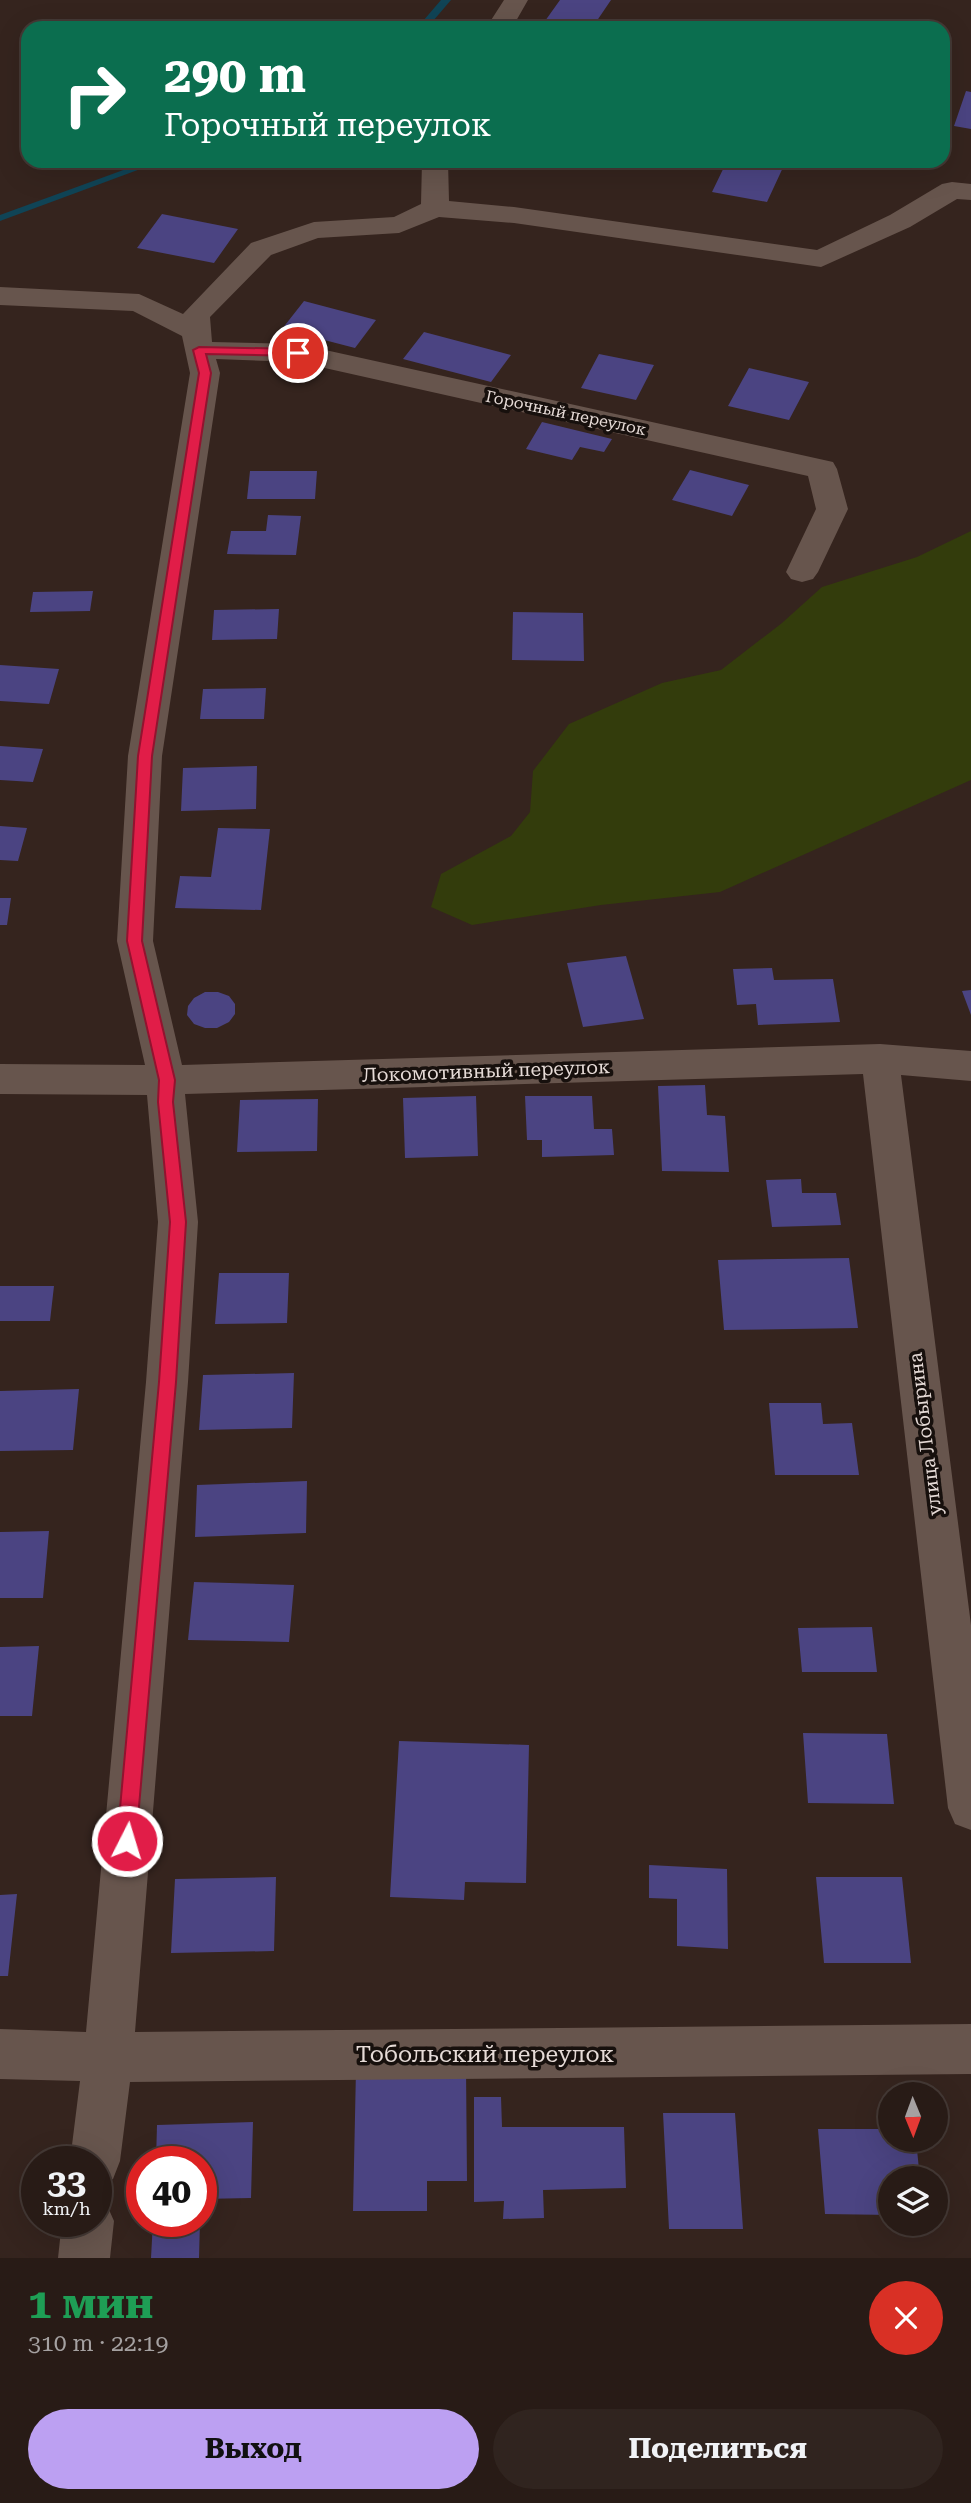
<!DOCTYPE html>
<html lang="ru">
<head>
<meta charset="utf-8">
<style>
	:root { --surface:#281b16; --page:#30241f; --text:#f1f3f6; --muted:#a5a1a1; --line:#443935; --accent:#bca0f2 }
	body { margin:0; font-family:"Roboto Serif",serif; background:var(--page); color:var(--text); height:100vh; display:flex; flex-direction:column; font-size:26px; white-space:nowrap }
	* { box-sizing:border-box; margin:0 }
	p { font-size:23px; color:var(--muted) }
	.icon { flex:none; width:38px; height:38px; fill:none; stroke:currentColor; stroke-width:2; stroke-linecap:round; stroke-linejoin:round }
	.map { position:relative; height:2258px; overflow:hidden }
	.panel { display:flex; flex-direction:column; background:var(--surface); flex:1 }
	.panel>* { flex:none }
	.hud { position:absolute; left:21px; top:21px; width:929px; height:147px; border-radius:21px; box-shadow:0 7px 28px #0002,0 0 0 2px var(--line); background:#0b6e4f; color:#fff; overflow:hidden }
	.needle { width:46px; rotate:179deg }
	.tools { position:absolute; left:878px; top:2082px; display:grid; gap:14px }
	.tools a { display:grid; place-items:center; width:70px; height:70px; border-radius:50%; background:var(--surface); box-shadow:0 7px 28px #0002,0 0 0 2px var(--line); font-size:35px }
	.speed { position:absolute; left:21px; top:2146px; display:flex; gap:14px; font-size:35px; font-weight:700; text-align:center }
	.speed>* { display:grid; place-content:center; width:91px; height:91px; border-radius:50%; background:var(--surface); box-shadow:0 7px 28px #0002,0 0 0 2px var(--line); line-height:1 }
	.speed small { font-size:18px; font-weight:400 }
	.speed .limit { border:10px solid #d22; background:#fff; color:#111 }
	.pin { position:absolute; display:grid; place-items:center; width:60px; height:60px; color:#fff; margin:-30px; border:4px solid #fff; border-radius:50%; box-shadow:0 2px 7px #0007 }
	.me { position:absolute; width:77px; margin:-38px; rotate:5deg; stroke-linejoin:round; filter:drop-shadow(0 0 5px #0008) }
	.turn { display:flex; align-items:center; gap:24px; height:147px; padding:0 28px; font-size:32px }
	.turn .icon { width:91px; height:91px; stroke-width:2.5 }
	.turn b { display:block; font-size:49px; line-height:60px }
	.round { display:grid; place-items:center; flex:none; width:74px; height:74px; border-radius:37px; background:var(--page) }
	.summary { display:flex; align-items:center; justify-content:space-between; height:119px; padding:0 28px }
	h1 { font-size:42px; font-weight:700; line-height:52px; color:#1e9e55 }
	.button { display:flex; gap:14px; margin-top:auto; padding:14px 28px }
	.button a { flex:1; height:80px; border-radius:42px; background:var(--accent); color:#111; font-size:28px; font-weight:700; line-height:80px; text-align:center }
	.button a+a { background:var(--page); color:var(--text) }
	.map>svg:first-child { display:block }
</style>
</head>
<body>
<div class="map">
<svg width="971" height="2258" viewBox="0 0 971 2258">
	<rect width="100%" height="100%" fill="#35241e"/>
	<path fill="#333c0c" d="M971,531V780L720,892L601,905L472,925L431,907L441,874L511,836L530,812L533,771L569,724L662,683L721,670L782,623L822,587L917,557Z"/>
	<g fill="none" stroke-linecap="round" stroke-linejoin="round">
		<path fill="#104456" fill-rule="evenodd" d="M441,0H451L427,28H417Z
			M148,161H162L0,221V215Z"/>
	</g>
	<path fill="#4b4482" d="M560,0H611L592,28H540Z
		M966,91L971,92V129L954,126Z
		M727,161H786L767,202L712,192Z
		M162,214L238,229L214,263L137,248Z
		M304,301L376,320L355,348L282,329Z
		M424,332L511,355L491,382L403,359Z
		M599,354L654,365L636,400L581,388Z
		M749,368L809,382L789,420L728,406Z
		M542,422L612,439L604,452L580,447L572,460L526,449Z
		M690,470L749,485L732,516L672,500Z
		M250,471H317L315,499H247Z
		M268,515L301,516L296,555L227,554L231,531H266Z
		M93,591L90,611L30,612L33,592Z
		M279,609L277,639L212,640L214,610Z
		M513,612L583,613L584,661L512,660Z
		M0,665L59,669L49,704L0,701Z
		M266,688L264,719H200L203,689Z
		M0,746L43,749L33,782L0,780Z
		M257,766L256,809L181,811L183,768Z
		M0,826L27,828L18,861L0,860Z
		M218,828L270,829L261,910L175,908L180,876L211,877Z
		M0,898H11L7,925H0Z
		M626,956L644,1019L583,1027L567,963Z
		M772,968L774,980L833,979L840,1022L758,1025L756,1004L737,1005L733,969Z
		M971,990V1015L962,991Z
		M205,992H218L229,996L235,1004V1014L229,1022L217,1028H205L194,1024L187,1015L188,1006L194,998Z
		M705,1085L707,1115L725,1116L729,1172L662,1171L658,1086Z
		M476,1096L478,1156L405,1158L403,1098Z
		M525,1096H592L594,1129H612L614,1155L542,1157V1140H527Z
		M318,1099L317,1151L237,1152L240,1100Z
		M801,1179L802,1193H836L841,1225L772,1227L766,1180Z
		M849,1258L858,1328L724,1330L718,1260Z
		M219,1273H289L287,1323L215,1324Z
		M0,1286H54L50,1321H0Z
		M294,1373L292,1428L199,1430L203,1375Z
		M79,1389L73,1450L0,1451V1391Z
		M769,1403H821L823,1424L852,1423L859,1475H775Z
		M307,1481L306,1533L195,1537L197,1485Z
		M49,1531L43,1598H0V1532Z
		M194,1582L294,1585L289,1642L188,1640Z
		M872,1627L877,1672H802L798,1628Z
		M39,1646L32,1716H0V1647Z
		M803,1733L887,1734L894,1804L808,1803Z
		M399,1741L529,1745L526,1883L465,1882L464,1900L390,1897Z
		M649,1865L727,1869L728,1949L677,1946V1899L649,1898Z
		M276,1877L274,1951L171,1953L175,1879Z
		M816,1877H902L911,1963H824Z
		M17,1894L8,1976H0V1895Z
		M466,2067L467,2181H427V2211H353L356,2069Z
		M474,2097H501L502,2127H624L626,2188L543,2190L544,2218L503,2219L504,2201L474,2202Z
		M663,2113H735L743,2229H669Z
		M253,2122L251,2198L201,2199V2161H156L157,2125Z
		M818,2129H891V2140H916L920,2179H891V2215L825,2214Z
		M153,2221H200L199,2258H151Z"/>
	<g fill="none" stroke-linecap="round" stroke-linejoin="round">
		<path fill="#67554d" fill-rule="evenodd" d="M504,0H528L512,28H486Z
			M422,161H448L449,201L514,207L817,250L890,215L942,184L952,182L971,184V200L957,199L910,227L821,267L514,223L439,217L399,233L318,238L271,255L210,317L212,342L298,344L833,462L837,469L848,509L818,572L813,579L802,582L791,579L786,572L816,509L808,476L298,362L216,359L220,373L162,756L153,941L182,1065L880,1044L971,1051V1081L901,1075L971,1625V1830L955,1824L948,1808L863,1074L185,1094L198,1222L188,1382L135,2032L971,2024V2074L130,2082L120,2161L113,2179L96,2186V2161H70L80,2081L0,2079V2029L86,2032L146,1382L158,1222L147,1095L0,1094V1064L145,1065L117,941L128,756L190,373L182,336L133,311L0,305V287L139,294L183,314L251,243L314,222L394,217L421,204Z
			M96,2199L106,2203L114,2221L110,2258H58L62,2221H96Z"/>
	</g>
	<path fill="#e11d48" stroke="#92132f" stroke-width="2" d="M199,347L298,349L304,353L298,356L206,354L211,373L152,756L142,941L175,1080L173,1102L186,1222L176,1382L136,1841L134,1848L127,1850L120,1848L117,1841L159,1382L170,1222L158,1102L159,1080L127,941L138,756L199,373L193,350Z"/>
	<g text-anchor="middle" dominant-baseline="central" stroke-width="7" stroke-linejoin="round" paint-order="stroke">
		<g font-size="16" fill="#e6dbd7" stroke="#17100d">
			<text transform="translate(566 413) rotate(12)">Горочный переулок</text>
		</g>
		<g font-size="19" fill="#e6dbd7" stroke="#17100d">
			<text transform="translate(486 1071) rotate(-2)">Локомотивный переулок</text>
			<text transform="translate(925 1434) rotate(-97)">улица Лобырина</text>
		</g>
		<g font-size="23" fill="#e6dbd7" stroke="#17100d">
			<text x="485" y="2054">Тобольский переулок</text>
		</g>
	</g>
</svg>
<div class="tools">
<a><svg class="needle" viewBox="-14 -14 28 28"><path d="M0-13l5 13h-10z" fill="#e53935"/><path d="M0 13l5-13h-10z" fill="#a5a1a1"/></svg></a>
<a><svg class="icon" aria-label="layers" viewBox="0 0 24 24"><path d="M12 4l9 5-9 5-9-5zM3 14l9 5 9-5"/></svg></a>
</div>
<div class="speed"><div>33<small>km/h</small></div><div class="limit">40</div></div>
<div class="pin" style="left:298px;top:353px;background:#d93025"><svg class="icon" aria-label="arrive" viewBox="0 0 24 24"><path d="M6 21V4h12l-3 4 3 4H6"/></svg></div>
<svg class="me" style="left:127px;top:1841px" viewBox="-20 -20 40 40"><circle r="17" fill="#e11d48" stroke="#fff" stroke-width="3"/><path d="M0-11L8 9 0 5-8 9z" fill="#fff"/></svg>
<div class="hud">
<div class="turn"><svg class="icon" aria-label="right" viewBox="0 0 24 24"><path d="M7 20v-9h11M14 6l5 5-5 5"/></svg><div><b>290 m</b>Горочный переулок</div></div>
</div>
</div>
<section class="panel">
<div class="summary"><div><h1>1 мин</h1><p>310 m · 22:19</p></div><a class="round" style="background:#d93025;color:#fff"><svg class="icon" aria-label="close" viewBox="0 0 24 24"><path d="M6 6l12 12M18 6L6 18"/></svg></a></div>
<div class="button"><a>Выход</a><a>Поделиться</a></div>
</section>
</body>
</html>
